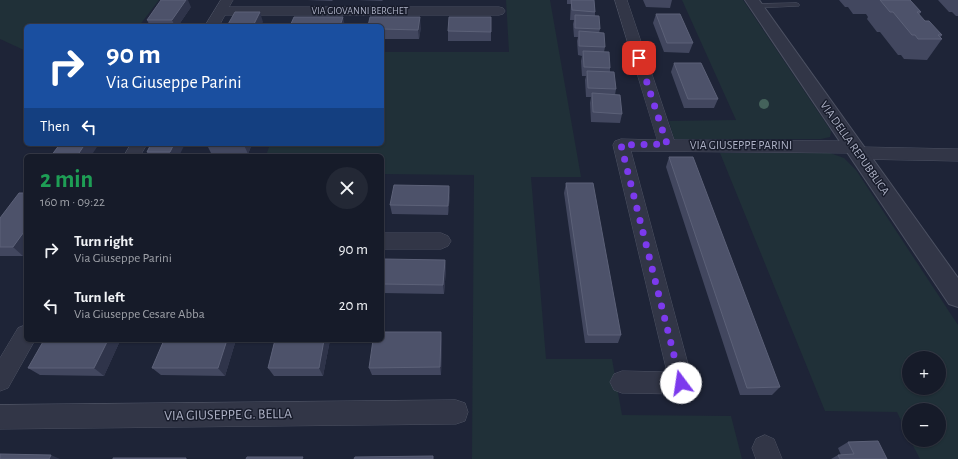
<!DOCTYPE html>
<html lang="en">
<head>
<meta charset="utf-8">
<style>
	:root { --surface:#161b29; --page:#232835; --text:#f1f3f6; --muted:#9ea1a8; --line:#353946 }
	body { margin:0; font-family:"Alegreya Sans",sans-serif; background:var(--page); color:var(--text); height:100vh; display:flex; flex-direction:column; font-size:15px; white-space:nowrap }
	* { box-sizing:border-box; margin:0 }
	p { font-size:13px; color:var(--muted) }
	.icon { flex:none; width:22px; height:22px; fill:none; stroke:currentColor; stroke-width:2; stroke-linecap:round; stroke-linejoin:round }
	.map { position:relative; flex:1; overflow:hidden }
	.details { position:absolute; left:24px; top:154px; width:360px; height:188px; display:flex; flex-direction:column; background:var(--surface); border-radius:6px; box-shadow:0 1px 3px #0004,0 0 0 1px var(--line) }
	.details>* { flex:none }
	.top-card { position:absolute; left:24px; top:24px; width:360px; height:122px; border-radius:6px; box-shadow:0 1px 3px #0004,0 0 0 1px var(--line); background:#1a4fa0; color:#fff; overflow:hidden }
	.buttons { position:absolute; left:902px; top:351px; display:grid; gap:8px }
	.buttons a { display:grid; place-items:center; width:44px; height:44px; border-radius:50%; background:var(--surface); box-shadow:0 1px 3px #0004,0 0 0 1px var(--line); font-size:20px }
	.pin { position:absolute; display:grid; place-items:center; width:34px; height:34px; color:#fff; margin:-17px; border-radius:8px; box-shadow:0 2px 6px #0006 }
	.me { position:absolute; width:44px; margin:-22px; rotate:346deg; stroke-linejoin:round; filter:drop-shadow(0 0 3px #0008) }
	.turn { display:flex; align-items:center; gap:14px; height:84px; padding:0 16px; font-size:18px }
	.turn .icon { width:52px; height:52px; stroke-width:2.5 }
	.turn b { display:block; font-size:28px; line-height:34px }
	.then { display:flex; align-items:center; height:38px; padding:0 16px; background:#0003; gap:8px; font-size:15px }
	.round { display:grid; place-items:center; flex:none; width:42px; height:42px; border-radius:21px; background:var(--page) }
	.summary { display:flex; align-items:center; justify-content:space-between; height:68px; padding:0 16px }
	h1 { font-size:24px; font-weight:700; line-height:30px; color:#1e9e55 }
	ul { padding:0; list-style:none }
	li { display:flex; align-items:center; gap:12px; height:56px; padding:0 16px }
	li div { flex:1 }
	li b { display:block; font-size:15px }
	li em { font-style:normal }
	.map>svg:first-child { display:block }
</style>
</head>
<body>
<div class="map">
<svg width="958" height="459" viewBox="0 0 958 459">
	<rect width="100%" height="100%" fill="#1e2437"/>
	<path fill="#203038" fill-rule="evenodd" d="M0,0H159L139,26H26V51L0,39Z
		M506,0H550L581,177H531L546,359H612L622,415L731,416L742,459H472L474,175L382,174V156H266L270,144H382V52H509Z
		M682,0H743L831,131L830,137L821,139H674L669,121L736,120Z
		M720,153H830L844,158L856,170L958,325V459H920L910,440H939V410H909V437L897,412L825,411ZM909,358H939V388H909Z"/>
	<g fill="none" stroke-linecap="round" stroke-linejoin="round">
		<g stroke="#4c5162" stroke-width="1">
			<path id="service" d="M797,3L799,4V6L756,8L753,6L756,4Z"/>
		</g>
		<g stroke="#4c5162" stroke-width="1">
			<path id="minor" d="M221,0H233L229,7H499L503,8L505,11L503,14L499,15H225L219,26H205Z
				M615,0H627L674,140L854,141L860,143L862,147L958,149V161L858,159L852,157L850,153L631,151L693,383L689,391L681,394L622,393L614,390L610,382L614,374L622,371L667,372L613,145L615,141L621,139L657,140Z
				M131,144H147L140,156H124Z
				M382,233H441L448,236L451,241L448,246L441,249H382Z
				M26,325V340H35L8,388L0,391V358L18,328Z
				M456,400L465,403L468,412L465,421L456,424L0,429V405Z
				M765,435L774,439L782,459H756L752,448L756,439Z"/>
		</g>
		<g stroke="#4c5162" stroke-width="2">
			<path id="tertiary" d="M745,0H759L958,278V307L949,304Z"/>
		</g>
		<use href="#service" fill="#323647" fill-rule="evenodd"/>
		<use href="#minor" fill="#323647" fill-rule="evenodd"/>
		<use href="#tertiary" fill="#323647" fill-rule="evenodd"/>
	</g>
	<circle fill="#44625b" cx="764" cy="104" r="5"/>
	<path fill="#42475f" d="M307,0H333L332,1Z
		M357,0H383L382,1Z
		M567,0H594L595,12V16L600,29L599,33L605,47L604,52L610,68V72L616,89L615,95L622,114L620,123L591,122L590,103L591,97H586L585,80L586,76H582L581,61L582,56L578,55L577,41L578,37H574L573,24L574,20H570L571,4H567Z
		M643,0H672L670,8L646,7Z
		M839,0H910L921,12L919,15L925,21L942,35L940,38L942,39L927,60L904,59L901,55H898L880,32H877L867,19L868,17L866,14H853L848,7H845Z
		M938,0H958V16H956L952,12H949Z
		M191,7L178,26H150L147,20Z
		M656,14L693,43L689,53L664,52L653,23Z
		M491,17V41H448V31Z
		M382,26L421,27L419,39H382Z
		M674,63L718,99L714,108H684L671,72Z
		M151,144L179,156H149L147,152Z
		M252,144L248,154L212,155L207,145Z
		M669,157L780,387L772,395H740L666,167Z
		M566,183L621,335L618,343H585L564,193Z
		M449,186L450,195L448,215L392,214L390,205Z
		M26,193V253L23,256H0V218Z
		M445,260L446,269L444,294L382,293V264Z
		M164,340H233L235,343L225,376L161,375L152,368Z
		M275,340H330L323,376H274L268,368Z
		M442,340L441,375H372L369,368Z
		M119,343L104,376L40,375L28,368Z
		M848,442L887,459H831L838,455H841L838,448Z"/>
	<path fill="#2f344a" d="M186,0H188L191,7L178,26H175L172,20Z
		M260,12L263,22L261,26H253Z
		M343,17L345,26H340Z
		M420,17L421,27L419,39L418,30Z
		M85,144H99L91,156H77Z
		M174,144H185L179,156H172L170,152Z
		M244,144H252L248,154L244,145Z
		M449,186L450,195L448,215V206Z
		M26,229V253L23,256L13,247Z
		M445,260L446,269L444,294L443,285Z
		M441,332L442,340L441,375L440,367Z
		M108,340H116L119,343L104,376L94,368Z
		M227,340H233L235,343L225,376L218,368Z
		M324,340H330L323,376L319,368Z
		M51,455L60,459H49Z"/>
	<path fill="#4d526a" stroke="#5c6178" d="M161,0H186L172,20H147Z
		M571,0H594L595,12L572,10Z
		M880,0H910L921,12H917L925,21H929L942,35H938L942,39H918L915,35H912L893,12H890Z
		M235,12H260L253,26H227Z
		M656,14H680L693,43H667Z
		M575,15L599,16L600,29L575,28Z
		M294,17H343L340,26H290Z
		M370,17H420L418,30L382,29V26H368Z
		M449,17H491V32L448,31Z
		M579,31L604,33L605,47L579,46Z
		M583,51L609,52L610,68L584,67Z
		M674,63H701L718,99H688Z
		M587,71L614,72L616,89L588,88Z
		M592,93L620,95L622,114L593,112Z
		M60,144H85L77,156H51Z
		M151,144H174L170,152H147Z
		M208,144H244V145H207Z
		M669,157H693L780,387L747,388Z
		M566,183H593L621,335H588Z
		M394,185L449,186L448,206L390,205Z
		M19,193H26V229L13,247H0V218Z
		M383,259L445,260L443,285L382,284V264Z
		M382,332H441L440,367L369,368L373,340H382Z
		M44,340H108L94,368H28Z
		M164,340H227L218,368H152Z
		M275,340H324L319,368H268Z
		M878,441L887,459H840L838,455L854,454L848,442Z
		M0,454L51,455L49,459H0Z
		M433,456V459H354L355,457Z
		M247,457H303L302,459H246Z
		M113,458H186V459H113Z"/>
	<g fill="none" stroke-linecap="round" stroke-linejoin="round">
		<path stroke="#7c3aed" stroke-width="7" stroke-dasharray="0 12.6" d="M639,58L667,144L621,145L681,383"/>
	</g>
	<g text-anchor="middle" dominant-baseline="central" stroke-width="3" stroke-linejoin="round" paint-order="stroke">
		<g font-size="10" fill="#acb0c4" stroke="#181c2b">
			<text x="360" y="11">VIA GIOVANNI BERCHET</text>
		</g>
		<g font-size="12" fill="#acb0c4" stroke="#181c2b">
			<text x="741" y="145">VIA GIUSEPPE PARINI</text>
			<text transform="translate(855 148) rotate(55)">VIA DELLA REPUBBLICA</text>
		</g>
		<g font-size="14" fill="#acb0c4" stroke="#181c2b">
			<text transform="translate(228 415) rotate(-1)">VIA GIUSEPPE G. BELLA</text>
		</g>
	</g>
</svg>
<div class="buttons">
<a>+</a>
<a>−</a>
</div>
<div class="pin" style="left:639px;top:58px;background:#d93025"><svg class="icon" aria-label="arrive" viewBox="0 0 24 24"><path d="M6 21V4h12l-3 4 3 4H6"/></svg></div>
<svg class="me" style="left:681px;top:383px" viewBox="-20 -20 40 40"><circle r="19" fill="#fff"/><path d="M0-13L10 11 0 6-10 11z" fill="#7c3aed"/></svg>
<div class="top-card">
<div class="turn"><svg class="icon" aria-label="right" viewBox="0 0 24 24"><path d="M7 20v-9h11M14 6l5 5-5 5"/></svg><div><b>90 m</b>Via Giuseppe Parini</div></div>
<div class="then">Then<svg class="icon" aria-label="left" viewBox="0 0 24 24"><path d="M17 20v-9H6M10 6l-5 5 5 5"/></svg></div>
</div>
<section class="details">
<div class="summary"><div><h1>2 min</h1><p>160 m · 09:22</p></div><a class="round"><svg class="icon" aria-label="close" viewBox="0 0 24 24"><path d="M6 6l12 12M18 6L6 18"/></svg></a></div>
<ul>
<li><svg class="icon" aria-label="right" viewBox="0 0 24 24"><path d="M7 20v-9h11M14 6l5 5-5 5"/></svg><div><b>Turn right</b><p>Via Giuseppe Parini</p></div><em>90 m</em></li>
<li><svg class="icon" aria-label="left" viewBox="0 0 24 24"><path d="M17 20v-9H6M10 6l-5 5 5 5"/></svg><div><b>Turn left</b><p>Via Giuseppe Cesare Abba</p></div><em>20 m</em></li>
</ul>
</section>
</div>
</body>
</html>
